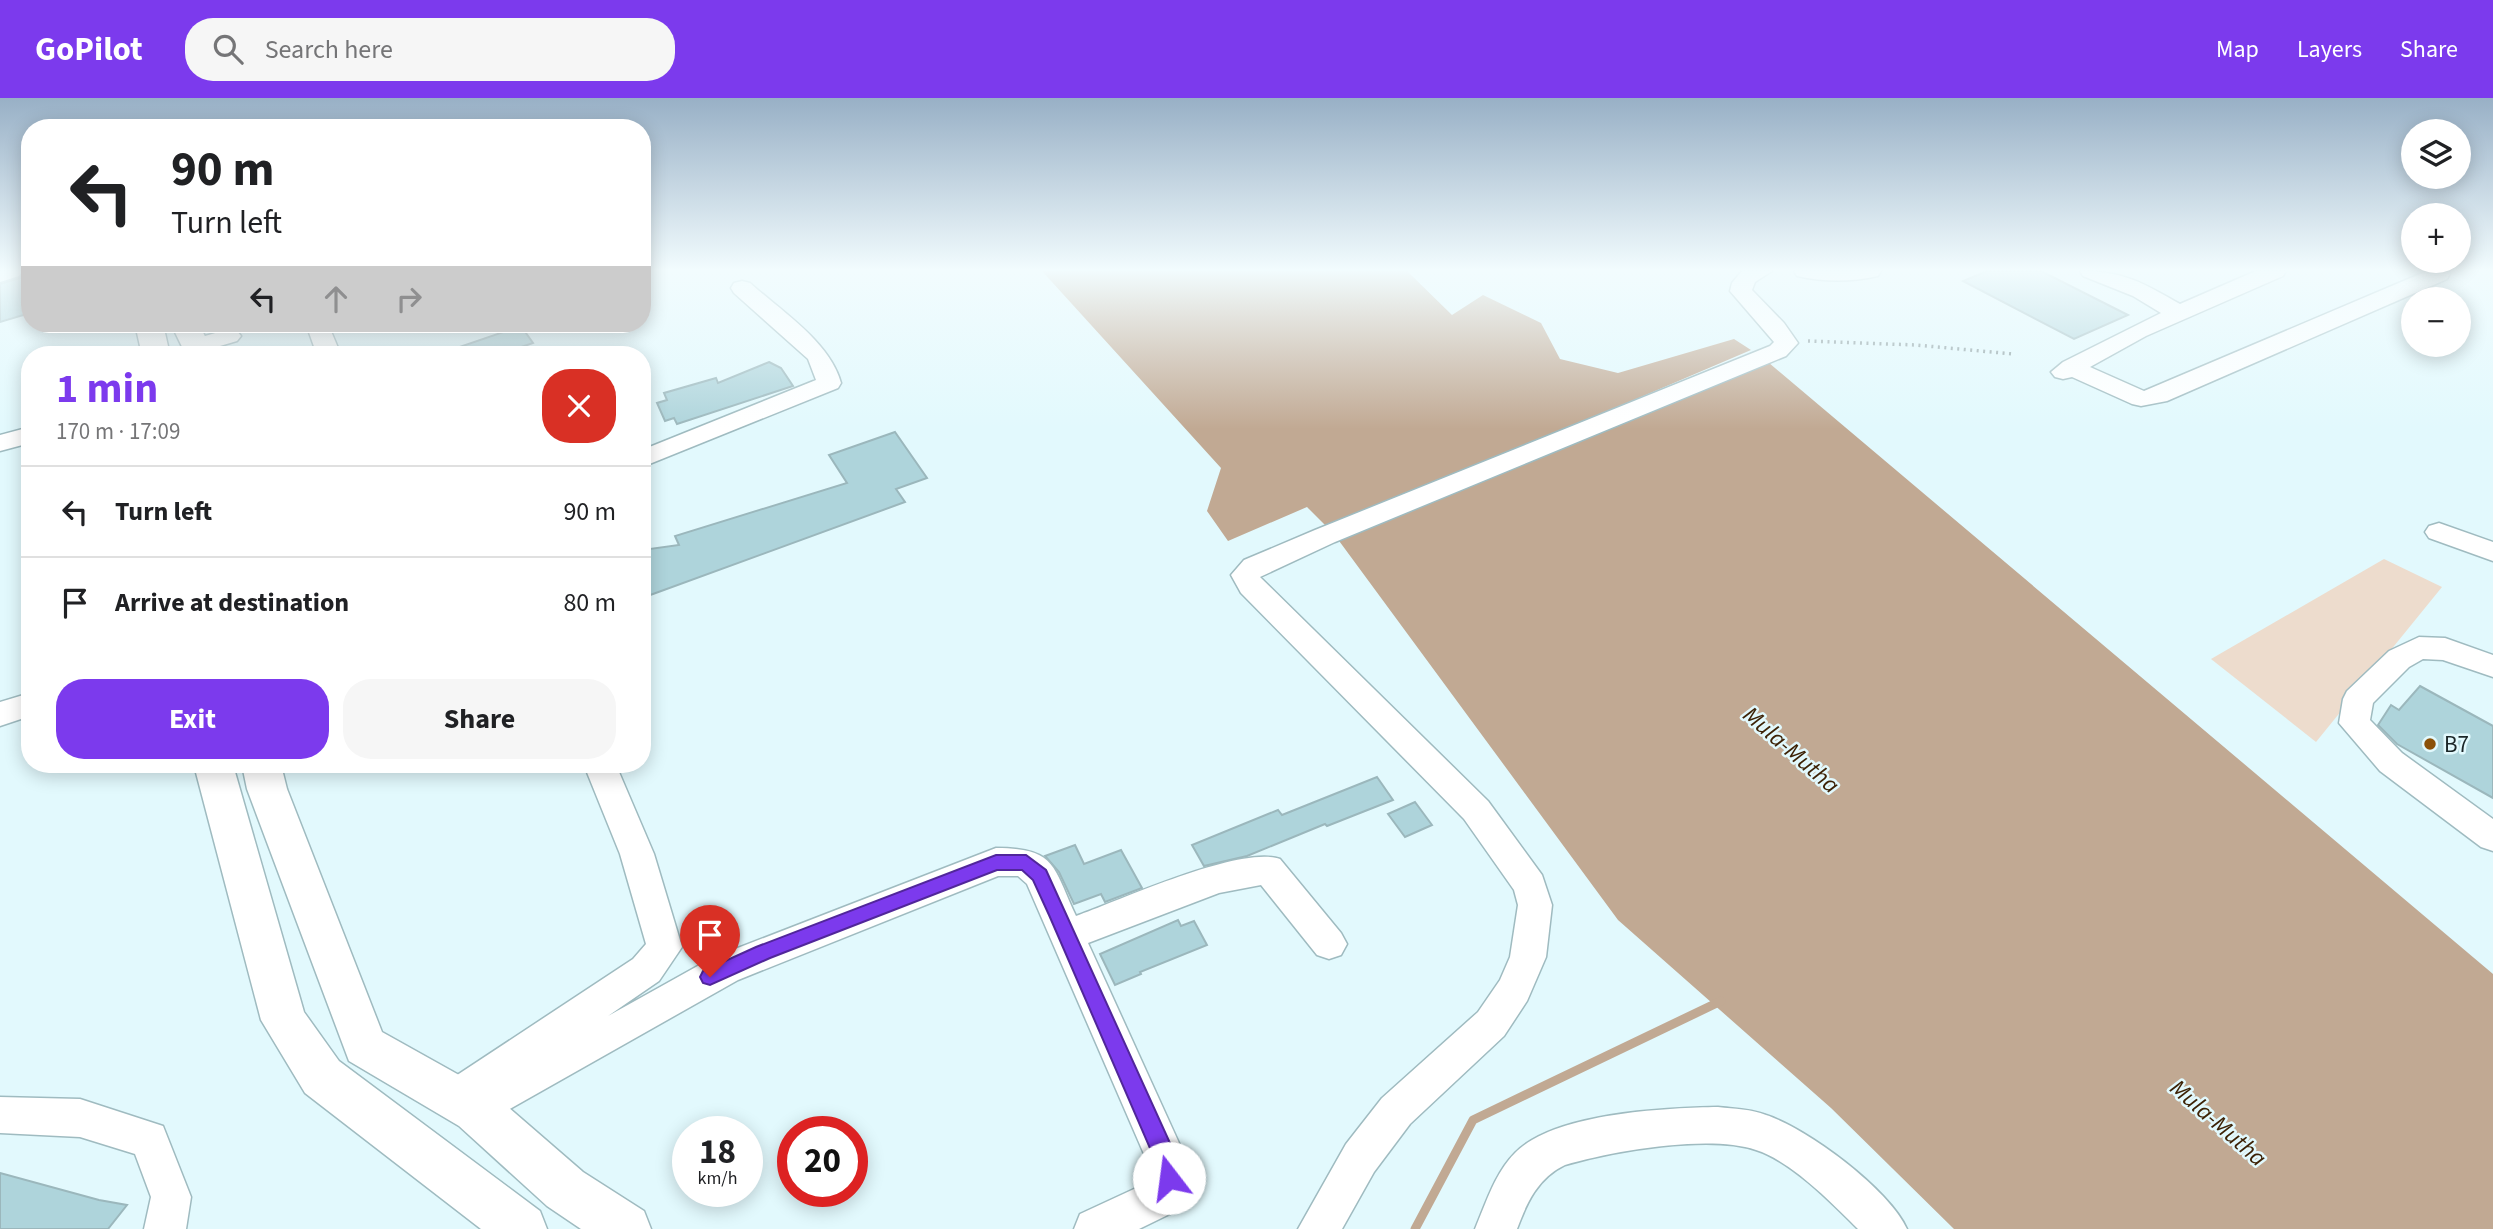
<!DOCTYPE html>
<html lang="en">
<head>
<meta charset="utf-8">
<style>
	:root { --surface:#fff; --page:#f6f6f6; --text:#202124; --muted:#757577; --line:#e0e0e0; --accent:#7c3aed }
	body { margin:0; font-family:"Source Sans 3",sans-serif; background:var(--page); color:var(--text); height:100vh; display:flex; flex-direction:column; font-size:26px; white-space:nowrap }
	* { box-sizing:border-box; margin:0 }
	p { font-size:23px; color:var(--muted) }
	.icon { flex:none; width:38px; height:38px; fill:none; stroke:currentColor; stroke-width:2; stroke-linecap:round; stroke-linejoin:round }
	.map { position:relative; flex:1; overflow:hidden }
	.drawer { position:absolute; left:21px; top:248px; width:630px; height:427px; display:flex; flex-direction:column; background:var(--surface); border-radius:28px; box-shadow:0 4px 18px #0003 }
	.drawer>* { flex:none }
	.banner { position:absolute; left:21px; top:21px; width:630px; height:214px; border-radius:28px; box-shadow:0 4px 18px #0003; background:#fff; color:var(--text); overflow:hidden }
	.tools { position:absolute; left:2401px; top:21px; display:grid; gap:14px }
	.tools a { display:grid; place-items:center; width:70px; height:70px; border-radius:50%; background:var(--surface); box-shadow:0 4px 18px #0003; font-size:35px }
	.speed { position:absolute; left:672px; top:1018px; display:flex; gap:14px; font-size:35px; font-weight:700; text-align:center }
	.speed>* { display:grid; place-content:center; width:91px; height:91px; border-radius:50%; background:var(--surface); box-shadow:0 4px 18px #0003; line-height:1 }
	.speed small { font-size:18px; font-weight:400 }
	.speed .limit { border:10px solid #d22; background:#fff; color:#111 }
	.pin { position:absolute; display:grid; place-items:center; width:60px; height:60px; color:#fff; margin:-72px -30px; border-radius:50% 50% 50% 0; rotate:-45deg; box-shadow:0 0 7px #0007 }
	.pin .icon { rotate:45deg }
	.me { position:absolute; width:77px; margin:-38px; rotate:345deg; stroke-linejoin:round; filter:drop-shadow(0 0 5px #0008) }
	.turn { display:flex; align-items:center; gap:24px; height:147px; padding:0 35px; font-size:32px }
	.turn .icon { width:91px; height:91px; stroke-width:2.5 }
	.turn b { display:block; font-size:49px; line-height:60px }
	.lanes { display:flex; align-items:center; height:66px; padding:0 35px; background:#0003; justify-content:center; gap:35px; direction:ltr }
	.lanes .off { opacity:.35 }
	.round { display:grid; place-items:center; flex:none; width:74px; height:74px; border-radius:28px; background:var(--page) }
	.head { display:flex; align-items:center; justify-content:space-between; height:119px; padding:0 35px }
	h1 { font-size:42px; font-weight:700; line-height:52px; color:var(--accent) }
	.button { display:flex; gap:14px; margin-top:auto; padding:14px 35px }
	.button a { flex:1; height:80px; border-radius:28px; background:var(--accent); color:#fff; font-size:28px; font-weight:700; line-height:80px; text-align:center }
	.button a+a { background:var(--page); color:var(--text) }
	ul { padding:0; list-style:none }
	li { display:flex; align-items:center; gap:21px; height:91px; padding:0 35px; border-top:2px solid var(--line) }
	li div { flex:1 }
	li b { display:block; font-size:26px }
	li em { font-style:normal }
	header { display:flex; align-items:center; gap:42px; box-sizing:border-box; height:98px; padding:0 35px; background:var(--accent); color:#fff }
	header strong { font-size:33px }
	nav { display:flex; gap:38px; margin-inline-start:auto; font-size:24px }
	.search { width:490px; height:63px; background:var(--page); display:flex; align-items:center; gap:18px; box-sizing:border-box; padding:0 24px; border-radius:28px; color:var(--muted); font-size:26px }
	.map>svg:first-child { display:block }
</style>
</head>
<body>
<header>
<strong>GoPilot</strong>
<div class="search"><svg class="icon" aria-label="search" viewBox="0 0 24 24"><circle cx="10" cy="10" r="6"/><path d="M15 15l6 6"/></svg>Search here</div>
<nav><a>Map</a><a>Layers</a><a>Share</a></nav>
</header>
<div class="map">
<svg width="2493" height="1131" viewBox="0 0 2493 1131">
	<rect width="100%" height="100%" fill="#e2f9fd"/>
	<path fill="#eddccd" d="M2384,461L2442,489L2316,644L2211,561Z"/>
	<path fill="#c1a993" d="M1042,173H1407L1452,217L1483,197L1541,225L1560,261L1618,275L1734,241L1751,252L1330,432L1307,409L1228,443L1207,413L1221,370Z
		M1762,259L2493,876V1131H1954L1831,1010L1618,822L1334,436Z"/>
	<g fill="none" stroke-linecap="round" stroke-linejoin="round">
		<path stroke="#c1a993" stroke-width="9" d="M1415,1131L1473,1022L1721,903"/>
	</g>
	<path fill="#aed4db" stroke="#9bb7bc" stroke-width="2" d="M24,173H30V215L0,224V186L20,180Z
		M1987,173H2041L2128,217L2074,241L1963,183Z
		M521,228L533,245L498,257H445V254Z
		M769,264L781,270L793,288L677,326L674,320L665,323L657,305L667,302L664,295L716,280L718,285Z
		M895,334L927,380L896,391L905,404L642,500V452L679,447L675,438L847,385L829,357Z
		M2420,588L2493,628V700L2397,646L2378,627L2391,607L2399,612Z
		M1377,679L1393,702L1327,728L1325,726L1247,758L1204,768L1192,747L1278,712L1282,717Z
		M1415,704L1432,727L1405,739L1388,716Z
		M1075,747L1084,766L1121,752L1142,790L1105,804L1101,796L1074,806L1059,774L1045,758Z
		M1178,822L1181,828L1194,823L1207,847L1140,874L1141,876L1115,887L1100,856Z
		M0,1075L99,1102L127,1107L108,1131H0Z"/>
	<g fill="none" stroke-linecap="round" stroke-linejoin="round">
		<g stroke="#9fbbc0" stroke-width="3">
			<path id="minor" d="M0,173H22L19,178L0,184Z
				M1742,173H1772L1755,184L1752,192L1784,225L1798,245L1786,258L1335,444L1260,479L1488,703L1542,777L1552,807L1546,859L1527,903L1504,938L1410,1026L1374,1074L1342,1131H1298L1346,1046L1382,1000L1478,914L1500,882L1510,859L1518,807L1514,792L1464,721L1241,495L1231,477L1244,462L1315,432L1770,248L1774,244L1730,193L1732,185Z
				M1794,173H1881L1878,178C1851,184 1824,184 1797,178Z
				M2080,173C2124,173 2143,185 2180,206L2256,173H2286L2283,178L2146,238L2090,269L2144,293L2427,173H2449L2450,176L2447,181L2167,303L2141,308L2132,306L2072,279L2063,281L2055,279L2051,274L2063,264L2161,215L2133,198L2083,178Z
				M742,183L750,185C781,213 830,244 841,285L838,290L642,369V352L816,282L808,261L734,195L731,190L734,185Z
				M306,226H328L341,257H317Z
				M229,231L237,233L241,238L237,243L196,255L188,253L184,248L188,243Z
				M30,329V345L0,353V337Z
				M2439,425L2493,444V463L2429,440L2425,434L2429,428Z
				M2419,539L2445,540L2493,557V579L2443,562L2423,561L2409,569L2373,605L2370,622L2402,655L2493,721V753L2481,749L2380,673L2339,625L2343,601L2347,593L2389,553Z
				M30,595V618L0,628V604Z
				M584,667H616L654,756L682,849L659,883L608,918L712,860L996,750C1057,750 1053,769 1076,818C1119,803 1240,747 1280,761L1341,835L1347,846L1341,857L1329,861L1317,857L1261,787L1219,795L1088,845L1184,1056L1189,1080L1176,1113L1139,1131H1074L1080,1116L1147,1085L1149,1080L1144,1056L1027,786L1018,778H998L738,882L476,1030L462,1025L459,1017L442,1013L437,1000L442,987L633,861L646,846L620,756Z
				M0,999L80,1001L163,1028L191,1099L186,1131H144L151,1099L135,1056L80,1039L0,1035Z
				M1718,1009C1735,1011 1751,1011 1766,1017C1807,1030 1890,1092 1907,1131H1858C1832,1105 1791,1063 1756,1052C1709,1036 1613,1053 1565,1067C1538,1080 1527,1104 1517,1131H1475C1486,1105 1495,1075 1515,1055C1554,1015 1665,1010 1718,1009Z"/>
		</g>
		<g stroke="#9fbbc0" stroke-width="3">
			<path id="major" d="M135,226H163L170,257H142Z
				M171,226H199L214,257H186Z
				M194,667H233L304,914L339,963L540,1113L547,1131H481L305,995L261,922Z
				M242,667H281L287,691L382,934L493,996L583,1074L644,1113L651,1131H581L547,1108L459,1028L349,963L247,691Z"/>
		</g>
		<path stroke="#849699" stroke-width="3.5" stroke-dasharray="2 4.5" stroke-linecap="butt" d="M1808,243L1916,247L2013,256"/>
		<use href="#minor" fill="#fff" fill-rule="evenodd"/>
		<use href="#major" fill="#fff" fill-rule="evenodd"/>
	</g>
	<linearGradient id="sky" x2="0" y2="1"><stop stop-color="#98b0c6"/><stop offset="0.52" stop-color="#f2fcfe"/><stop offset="1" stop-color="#f2fcfe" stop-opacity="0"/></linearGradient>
	<rect width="2493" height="331" fill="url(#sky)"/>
	<path fill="#7c3aed" stroke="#51269a" stroke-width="2" d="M996,757H1026L1046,772L1175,1056L1180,1080L1176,1088L1169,1091L1161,1088L1153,1057L1049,817L1033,782L1022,772H997L770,860L710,887L703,885L700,879L703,873L756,849Z"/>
	<circle fill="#8b5109" stroke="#e2f9fd" stroke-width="2.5" cx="2430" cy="646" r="7"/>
	<g text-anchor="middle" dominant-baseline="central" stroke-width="5" stroke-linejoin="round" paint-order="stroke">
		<g font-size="23" fill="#1b2628" stroke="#e2f9fd" text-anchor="start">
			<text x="2444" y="646">B7</text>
		</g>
		<g font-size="24" font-style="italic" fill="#3d2206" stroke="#e2f9fd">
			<text transform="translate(1791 652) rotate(41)">Mula-Mutha</text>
			<text transform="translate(2218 1025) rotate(41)">Mula-Mutha</text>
		</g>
	</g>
</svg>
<div class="tools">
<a><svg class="icon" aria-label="layers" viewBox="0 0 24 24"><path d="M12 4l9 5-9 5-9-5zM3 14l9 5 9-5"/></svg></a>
<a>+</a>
<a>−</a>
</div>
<div class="speed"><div>18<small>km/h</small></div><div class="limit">20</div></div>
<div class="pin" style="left:710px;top:879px;background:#d93025"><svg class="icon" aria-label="arrive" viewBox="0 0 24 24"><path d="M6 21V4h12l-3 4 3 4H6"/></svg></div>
<svg class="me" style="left:1169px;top:1080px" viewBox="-20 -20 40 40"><circle r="19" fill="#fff"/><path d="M0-13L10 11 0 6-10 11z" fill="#7c3aed"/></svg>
<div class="banner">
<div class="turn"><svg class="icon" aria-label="left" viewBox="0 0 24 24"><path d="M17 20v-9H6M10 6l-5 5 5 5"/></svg><div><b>90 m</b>Turn left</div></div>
<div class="lanes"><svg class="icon" aria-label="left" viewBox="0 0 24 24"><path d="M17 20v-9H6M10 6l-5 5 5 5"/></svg><svg class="icon off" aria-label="ahead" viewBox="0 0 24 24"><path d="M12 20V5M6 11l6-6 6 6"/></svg><svg class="icon off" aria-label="right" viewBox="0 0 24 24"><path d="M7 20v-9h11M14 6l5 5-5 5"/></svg></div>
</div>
<section class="drawer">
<div class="head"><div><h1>1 min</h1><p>170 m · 17:09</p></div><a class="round" style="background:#d93025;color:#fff"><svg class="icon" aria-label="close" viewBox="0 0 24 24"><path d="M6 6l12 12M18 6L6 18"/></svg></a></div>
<ul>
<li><svg class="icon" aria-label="left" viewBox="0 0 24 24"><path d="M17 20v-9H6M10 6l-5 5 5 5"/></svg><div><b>Turn left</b></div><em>90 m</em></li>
<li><svg class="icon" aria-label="arrive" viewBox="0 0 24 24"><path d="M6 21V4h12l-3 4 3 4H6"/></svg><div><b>Arrive at destination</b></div><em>80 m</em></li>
</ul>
<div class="button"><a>Exit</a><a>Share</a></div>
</section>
</div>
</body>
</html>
